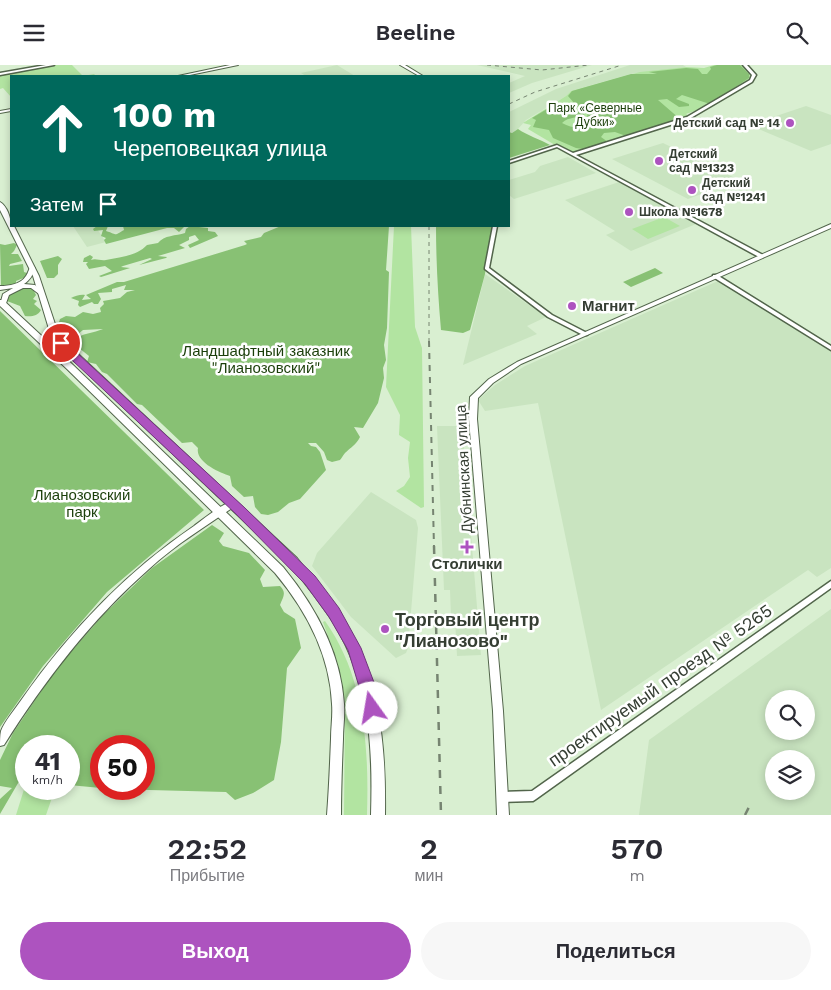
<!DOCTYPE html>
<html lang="ru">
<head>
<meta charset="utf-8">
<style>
	:root { --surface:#fff; --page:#f7f7f7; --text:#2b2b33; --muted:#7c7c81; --accent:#ad53bf }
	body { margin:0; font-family:"Work Sans",sans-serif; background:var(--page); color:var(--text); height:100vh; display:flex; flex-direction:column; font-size:19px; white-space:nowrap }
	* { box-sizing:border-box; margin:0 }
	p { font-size:16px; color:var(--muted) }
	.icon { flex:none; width:28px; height:28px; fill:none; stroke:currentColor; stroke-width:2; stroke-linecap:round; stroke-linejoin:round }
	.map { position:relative; height:750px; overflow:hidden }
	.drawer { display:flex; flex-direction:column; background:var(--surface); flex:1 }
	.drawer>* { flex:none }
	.top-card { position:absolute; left:10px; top:10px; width:500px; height:152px; border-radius:0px; box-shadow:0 2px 8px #0003; background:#00695c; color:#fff; overflow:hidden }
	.tools { position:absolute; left:765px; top:625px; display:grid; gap:10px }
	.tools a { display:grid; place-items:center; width:50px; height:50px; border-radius:50%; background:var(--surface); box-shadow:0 2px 8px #0003; font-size:25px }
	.speed { position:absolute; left:15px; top:670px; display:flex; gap:10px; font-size:25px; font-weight:700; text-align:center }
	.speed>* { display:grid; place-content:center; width:65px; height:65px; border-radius:50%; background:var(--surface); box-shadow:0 2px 8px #0003; line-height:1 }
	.speed small { font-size:12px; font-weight:400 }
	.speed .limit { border:8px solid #d22; background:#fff; color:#111 }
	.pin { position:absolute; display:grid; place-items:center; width:42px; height:42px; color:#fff; margin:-21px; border:2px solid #fff; border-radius:50%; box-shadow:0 1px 5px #0007 }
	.me { position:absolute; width:55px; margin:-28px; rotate:347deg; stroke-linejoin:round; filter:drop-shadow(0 0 4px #0008) }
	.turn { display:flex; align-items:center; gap:18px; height:105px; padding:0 20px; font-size:22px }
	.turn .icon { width:65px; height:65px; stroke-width:2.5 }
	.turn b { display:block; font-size:35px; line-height:42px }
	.then { display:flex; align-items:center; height:48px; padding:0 20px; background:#0003; gap:10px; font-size:19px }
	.eta { display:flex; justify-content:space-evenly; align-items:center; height:85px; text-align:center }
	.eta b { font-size:30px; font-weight:600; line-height:35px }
	.cta { display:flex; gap:10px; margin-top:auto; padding:10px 20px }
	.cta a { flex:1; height:58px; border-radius:30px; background:var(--accent); color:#fff; font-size:20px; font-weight:600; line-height:58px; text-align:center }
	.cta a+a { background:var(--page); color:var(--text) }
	header { display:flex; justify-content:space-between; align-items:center; height:65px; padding:0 20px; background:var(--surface); font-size:22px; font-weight:600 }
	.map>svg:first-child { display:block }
</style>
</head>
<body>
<header><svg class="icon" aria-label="menu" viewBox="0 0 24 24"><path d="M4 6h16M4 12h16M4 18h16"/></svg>Beeline<svg class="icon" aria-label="search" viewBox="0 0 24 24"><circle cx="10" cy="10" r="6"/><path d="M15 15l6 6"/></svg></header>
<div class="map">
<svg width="831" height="750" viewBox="0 0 831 750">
	<rect width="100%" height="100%" fill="#d9efd1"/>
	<path fill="#c9e4c0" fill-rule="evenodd" d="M337,0L355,11H306L301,8Z
		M477,0H592L532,18L509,28V18L525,11Z
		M630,0H683L686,2L631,9L571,26L566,31L526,55L518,64L512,68L509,67V47L556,24Z
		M806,41L831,50V79L811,86L749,60Z
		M663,78L706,99L739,115L688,134L612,94Z
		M568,92L596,108L514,134L509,130V115L535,107L540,101Z
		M619,117L696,159L631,186L606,170L615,166L565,135Z
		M73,161H95L106,177L87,182Z
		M485,209L546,252L527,261L537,269L463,300Z
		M718,216L831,285V503L817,512L808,505L601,645L538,338L485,346L478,335L495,320L525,301Z
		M437,361H462L481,590L457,591L455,553L451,552L450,525H444Z
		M371,427L416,455L418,463L408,583L406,588L396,593L351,552L312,501L317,488Z
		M831,544V750H639L649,675ZM774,634H806V666H774ZM774,694H806V726H774Z"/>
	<path fill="#b2e4a1" d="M55,0H72L83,11L94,9L96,11H11V32L3,23L0,24V10Z
		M714,0H742L751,9L750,14L706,42L686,49L689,51L686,53L681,51L679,52L682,54L574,88L555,80L528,64L531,60L523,58L566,31L571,26L640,7L686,2L704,3Z
		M664,152L680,161L648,174L632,164Z
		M394,161H411L415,262L422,283L424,442L421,443L396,426L404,421L410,412L408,393L410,377L399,370L400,350L386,322Z
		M325,556C365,612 369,683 367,750H344L345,638L337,596L323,557Z
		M26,718V724H55L46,750H16Z"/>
	<path fill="#88c174" d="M717,0H740L749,9V13L710,39L682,30L676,34L689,39V41L679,42L667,34L658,35L680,54L626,71L615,67L604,68L601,72L608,77L583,84L576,83L553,73L549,65L533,62L536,55L532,53L547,44L567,45L561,49L563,51L570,49V46H576L585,49C578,54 569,51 562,58C573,64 582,64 593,59V57L587,52L588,47L584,43L568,41L574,38L568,31L572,26L631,9H657L649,7L686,3L698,4L702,9H707L711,4L710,2Z
		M518,64C528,71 540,74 550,80L509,93V67L512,68Z
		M97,161H108L106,166C119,170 113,171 124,165L123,161L184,162L179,167L174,163H167L106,179L104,175L106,173L101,171L103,165L94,166L93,164Z
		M190,161L208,163V166L215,167L218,171L190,183L188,180L199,175L195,170L189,172V175L179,180L185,183L158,191L167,192L166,193L139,200L152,194L150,193L123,201L121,202L130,203L101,212L99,211L112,206L105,201L89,204L86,199L88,197H83L84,193L90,190L93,192L91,195C96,193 100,196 106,195C120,192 137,191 147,180L158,178C164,170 176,171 185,168L186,164Z
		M281,161H389L386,205L389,207L387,263L384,280L386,295L383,303L384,313L378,338L363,363L354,362L360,372C356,380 351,382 345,388C343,390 342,393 340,395L332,397L327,395L324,387L316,378H308L311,381L316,382L320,387L326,405L300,434L289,438L278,447L268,450L261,449L255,442L253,431L244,432L232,421L230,411C220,408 195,397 198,383L192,377L182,378L142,340L137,339L107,309L102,307L96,299L87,297L89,291L79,283L73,275C82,268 94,268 103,264L83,265L78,269L67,272L59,257L60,254L66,251L75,252L83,247L93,249L101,247L100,243L104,239L103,236L120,233L127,227L135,225H124L126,220L112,224V227L98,228L101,234L98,239H94L92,237L80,242L78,240L79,236L71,233C75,231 81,229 85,230L82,235L91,234L86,230L117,217H124L245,180L247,179L244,176L261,172L264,168Z
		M436,161H492L485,209L470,265L463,268L441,265C438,230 436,196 436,161Z
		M14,178L17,180L14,186L11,189H18L22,196L10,199L9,201L23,199L24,207L27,208L26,212L16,216V219L9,222H1L0,179L5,180Z
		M58,191L62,194L58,200V209L54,213H47L40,196Z
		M655,203L663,208L631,222L623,217Z
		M26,223L33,224L36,230L33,234L37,236L34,239L41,245C38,251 31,252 25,251L20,241L7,236L9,227Z
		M0,246L204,445L107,527L43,601L0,662Z
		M212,460L224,468L219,476L223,481L249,488L265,505L260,514L263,522L280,521C287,528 283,532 280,540L284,547L295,554L301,583L287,603L281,677L274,715L253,728L235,735L226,727L111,724H144V681H101V723L69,720V681H26V713H21L0,749V734L12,723L0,721V695L13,668L56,604L105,548L152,503Z"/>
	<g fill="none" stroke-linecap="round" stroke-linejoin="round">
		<g stroke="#52654b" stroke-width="3">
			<path id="minor" d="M46,0H54L0,10V8Z
				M743,0H747L756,10L752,17L689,54L576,90L763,190V192H759L557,82L509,98V96L557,80L573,88L687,52L750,15L752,10Z
				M493,161H497L489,203L552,250L587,268L588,269L587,270H583L548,252L485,204V203Z
				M713,210H717L831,281V285L713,212Z
				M831,516V523L536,734L533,736L503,737L500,735L498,732L500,729L503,727L532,726Z"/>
		</g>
		<g stroke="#52654b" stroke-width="2">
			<path id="tertiary" d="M230,0H238L185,11H178Z
				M400,0H405L423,11H419Z
				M11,44V46L0,48V46Z
				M831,159V163L521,299L493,318L478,333L477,354L503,646L509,750H497L493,646L469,354L470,332L489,314L517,297Z
				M32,201L35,203C33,210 30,215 24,219L35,220L43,227V229H39L31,223H23L9,230L5,241H1L0,240L3,229L13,223L0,225V221C9,221 21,219 26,211C29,207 28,204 32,201Z
				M232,436L235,437L236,439L235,441C206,461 175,480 149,504C91,555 45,615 4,680L0,681C0,677 0,670 1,666C4,657 16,643 22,634C69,567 126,507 194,461C205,453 219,441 232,436Z"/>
		</g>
		<g stroke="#52654b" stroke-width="2">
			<path id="secondary" d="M0,137C7,141 11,153 11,161H14L39,211L59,271L297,493C312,512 328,530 341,551C380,614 386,678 385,750H371C373,682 370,617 333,557C320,537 305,518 289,499L52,274L33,211L0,145Z
				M0,235H3L73,300L283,502C315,541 341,588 344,639C345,651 343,662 343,674C342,699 341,725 341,750H327C329,725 330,699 331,674C331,662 333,650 332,639C330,590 306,545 275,508L67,304L0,241Z"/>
		</g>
		<use href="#minor" fill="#fff" fill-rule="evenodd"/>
		<use href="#tertiary" fill="#fff" fill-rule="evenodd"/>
		<use href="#secondary" fill="#fff" fill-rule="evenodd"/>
		<path stroke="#768471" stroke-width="1" stroke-dasharray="4 4" stroke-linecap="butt" d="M487,0L542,5L589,0
			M509,39L535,27L622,0
			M429,161V277"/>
		<path stroke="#768471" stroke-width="2" stroke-dasharray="6 6" stroke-linecap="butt" d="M429,276L434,482"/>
		<path stroke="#768471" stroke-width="2.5" stroke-dasharray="8 8" stroke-linecap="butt" d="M434,481L441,750
			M745,750L752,736"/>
	</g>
	<path fill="#ad53bf" stroke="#70367c" d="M61,275L64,276L245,443L315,511L339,543L361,583L375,620L380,643L378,648L372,650L367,648L348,585L329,552L305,519L236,449L57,281L56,278Z"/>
	<g fill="#ad53bf" stroke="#fff" stroke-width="2">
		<circle cx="790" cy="58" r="5"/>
		<circle cx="659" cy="96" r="5"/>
		<circle cx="692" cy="125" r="5"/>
		<circle cx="629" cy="147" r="5"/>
		<circle cx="572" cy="241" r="5"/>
		<path d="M464.5 474.5h5v5h5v5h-5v5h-5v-5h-5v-5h5z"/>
		<circle cx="385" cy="564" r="5"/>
	</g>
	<g text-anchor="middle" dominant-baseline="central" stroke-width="5" stroke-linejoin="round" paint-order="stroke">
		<g font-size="12" fill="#1b3f0a" stroke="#fff">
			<text x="595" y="43">Парк «Северные<tspan x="595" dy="14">Дубки»</tspan></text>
		</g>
		<g font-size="12" font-weight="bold" fill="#353e33" stroke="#fff" text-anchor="start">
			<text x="780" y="58" text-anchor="end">Детский сад № 14</text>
			<text x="669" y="89">Детский<tspan x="669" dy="14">сад №1323</tspan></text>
			<text x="702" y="118">Детский<tspan x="702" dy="14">сад №1241</tspan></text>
			<text x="639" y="147">Школа №1678</text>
		</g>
		<g font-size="15" font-weight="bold" fill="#353e33" stroke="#fff" text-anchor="start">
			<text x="582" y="241">Магнит</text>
			<text x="467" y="499" text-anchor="middle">Столички</text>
		</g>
		<g font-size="15" fill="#1b3f0a" stroke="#fff">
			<text x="266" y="286">Ландшафтный заказник<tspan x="266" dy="17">"Лианозовский"</tspan></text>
			<text x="82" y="430">Лианозовский<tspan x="82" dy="17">парк</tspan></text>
		</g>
		<g font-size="15" fill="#353e33" stroke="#fff">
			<text transform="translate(464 404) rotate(-93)">Дубнинская улица</text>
		</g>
		<g font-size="18" font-weight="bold" fill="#353e33" stroke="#fff" text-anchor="start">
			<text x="395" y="554">Торговый центр<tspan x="395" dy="21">"Лианозово"</tspan></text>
		</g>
		<g font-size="18" fill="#353e33" stroke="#fff">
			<text transform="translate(660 620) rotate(-35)">проектируемый проезд № 5265</text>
		</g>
	</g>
</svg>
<div class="tools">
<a><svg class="icon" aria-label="search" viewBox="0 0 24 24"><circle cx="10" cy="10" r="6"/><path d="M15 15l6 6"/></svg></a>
<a><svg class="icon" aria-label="layers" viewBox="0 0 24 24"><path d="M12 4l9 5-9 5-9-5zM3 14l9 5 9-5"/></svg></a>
</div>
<div class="speed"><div>41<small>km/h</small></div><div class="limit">50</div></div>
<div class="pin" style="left:61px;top:278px;background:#d93025"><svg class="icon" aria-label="arrive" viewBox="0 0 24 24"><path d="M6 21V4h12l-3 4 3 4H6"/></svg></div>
<svg class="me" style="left:372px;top:643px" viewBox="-20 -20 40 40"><circle r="19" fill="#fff"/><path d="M0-13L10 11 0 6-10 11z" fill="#ad53bf"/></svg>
<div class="top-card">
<div class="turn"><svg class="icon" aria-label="ahead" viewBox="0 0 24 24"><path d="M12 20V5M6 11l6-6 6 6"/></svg><div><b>100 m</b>Череповецкая улица</div></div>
<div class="then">Затем<svg class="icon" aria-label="arrive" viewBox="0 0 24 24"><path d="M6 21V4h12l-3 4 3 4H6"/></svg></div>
</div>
</div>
<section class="drawer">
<div class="eta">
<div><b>22:52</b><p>Прибытие</p></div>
<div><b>2</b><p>мин</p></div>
<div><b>570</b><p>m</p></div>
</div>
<div class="cta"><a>Выход</a><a>Поделиться</a></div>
</section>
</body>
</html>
